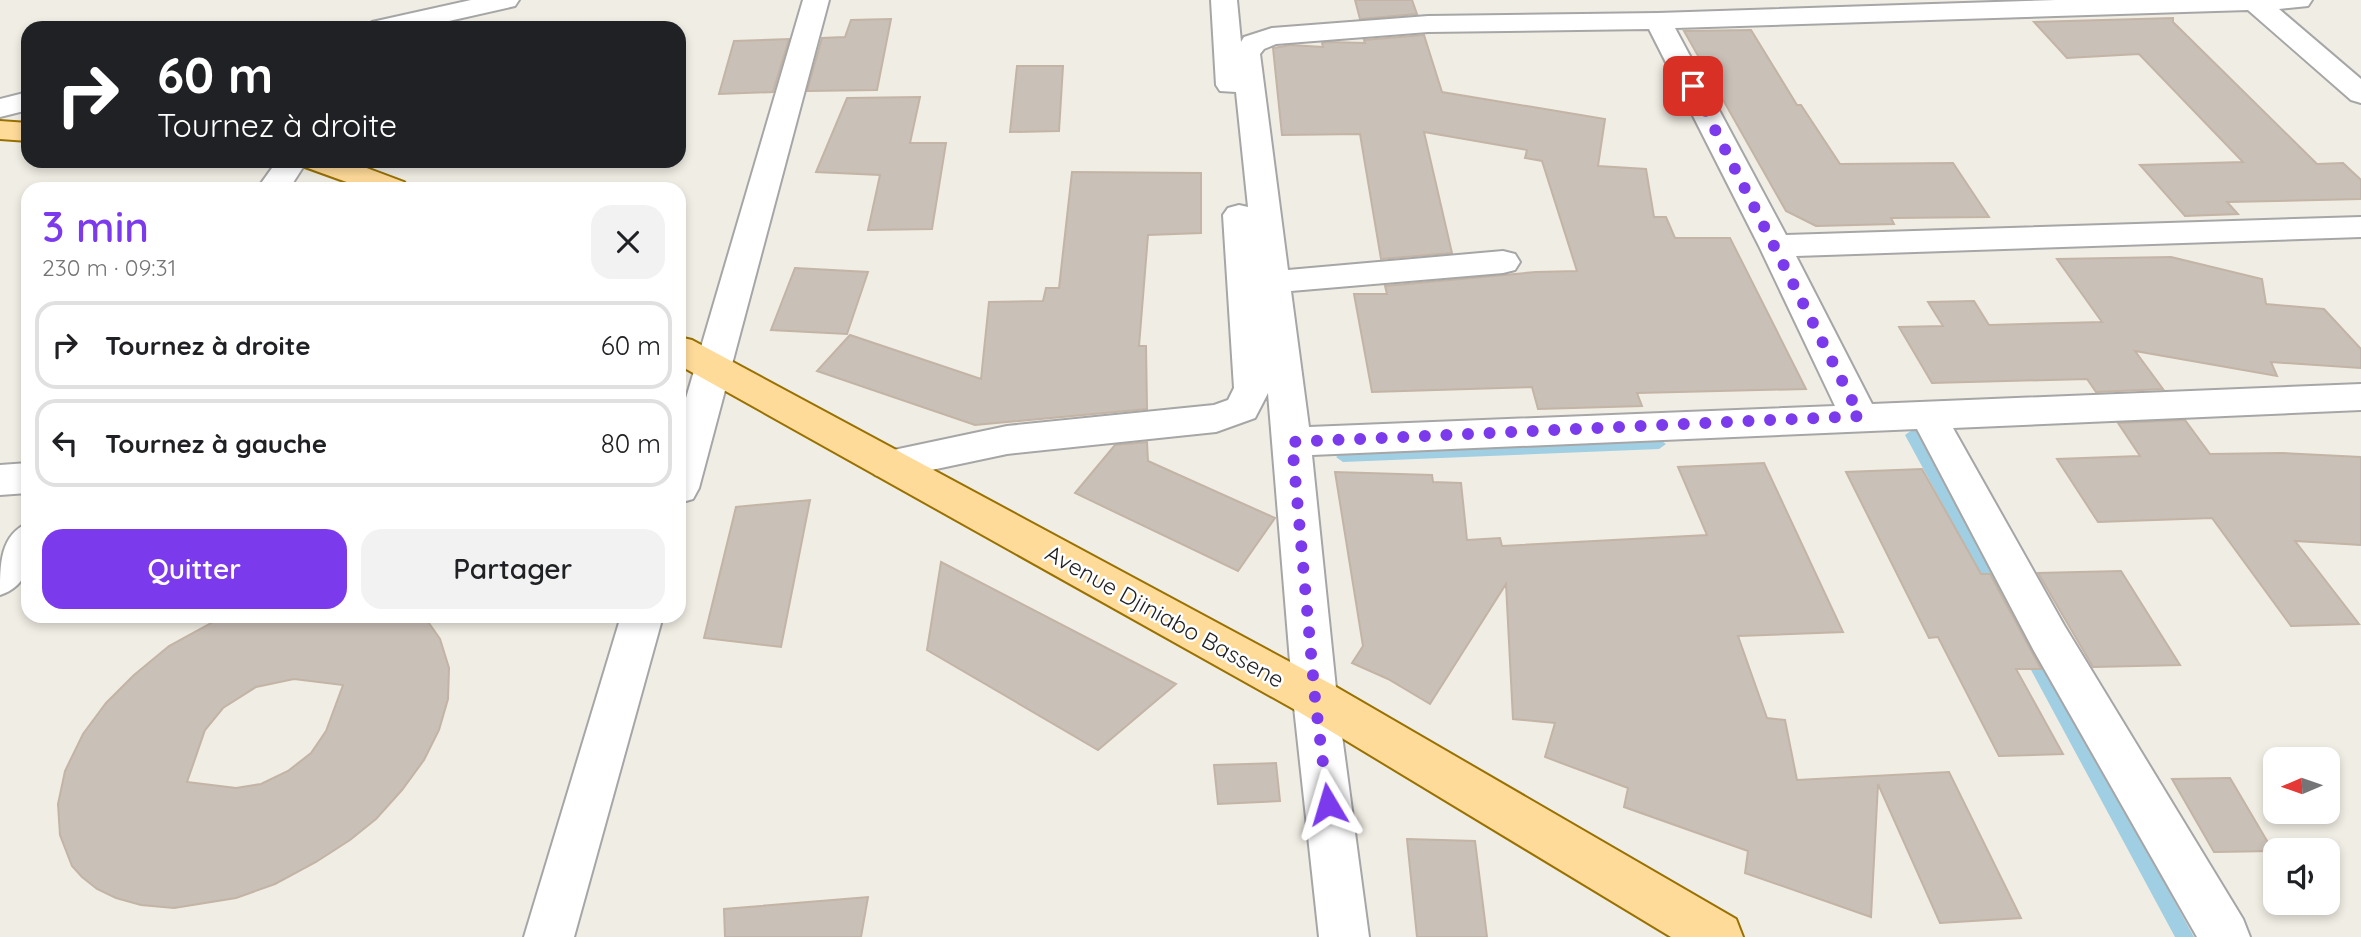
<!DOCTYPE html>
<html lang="fr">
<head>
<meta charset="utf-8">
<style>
	:root { --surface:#fff; --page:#f2f2f2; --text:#202124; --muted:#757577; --line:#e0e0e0; --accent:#7c3aed }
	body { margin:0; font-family:Quicksand,sans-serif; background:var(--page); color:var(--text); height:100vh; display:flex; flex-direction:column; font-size:26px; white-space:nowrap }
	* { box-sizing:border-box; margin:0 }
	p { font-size:23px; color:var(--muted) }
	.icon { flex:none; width:38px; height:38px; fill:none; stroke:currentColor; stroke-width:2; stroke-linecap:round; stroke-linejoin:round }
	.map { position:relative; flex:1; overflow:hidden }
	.drawer { position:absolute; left:21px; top:182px; width:665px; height:441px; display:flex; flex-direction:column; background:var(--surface); border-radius:21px; box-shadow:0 4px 10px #0003 }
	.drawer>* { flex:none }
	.guide { position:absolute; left:21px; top:21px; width:665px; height:147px; border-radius:21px; box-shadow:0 4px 10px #0003; background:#202124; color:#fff; overflow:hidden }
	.needle { width:46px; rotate:268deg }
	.buttons { position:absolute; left:2263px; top:747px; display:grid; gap:14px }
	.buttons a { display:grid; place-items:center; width:77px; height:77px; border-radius:14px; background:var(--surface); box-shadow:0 4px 10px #0003; font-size:35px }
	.pin { position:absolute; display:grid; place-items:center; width:60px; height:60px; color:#fff; margin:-30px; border-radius:14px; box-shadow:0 4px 10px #0006 }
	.me { position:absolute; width:77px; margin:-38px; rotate:353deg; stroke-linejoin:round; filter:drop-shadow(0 0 5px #0008) }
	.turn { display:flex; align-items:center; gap:24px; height:147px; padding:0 21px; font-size:32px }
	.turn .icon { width:91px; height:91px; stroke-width:2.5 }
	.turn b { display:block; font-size:49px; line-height:60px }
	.round { display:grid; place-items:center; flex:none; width:74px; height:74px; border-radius:21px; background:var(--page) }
	.head { display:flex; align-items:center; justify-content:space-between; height:119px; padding:0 21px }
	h1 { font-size:42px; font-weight:600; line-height:52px; color:var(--accent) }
	.cta { display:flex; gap:14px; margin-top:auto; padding:14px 21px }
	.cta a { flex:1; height:80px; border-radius:21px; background:var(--accent); color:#fff; font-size:28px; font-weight:600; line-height:80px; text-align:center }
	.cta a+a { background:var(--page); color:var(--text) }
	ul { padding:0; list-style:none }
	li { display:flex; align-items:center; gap:21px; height:88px; margin:0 14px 10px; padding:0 7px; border:4px solid var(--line); border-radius:21px }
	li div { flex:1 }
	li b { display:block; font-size:26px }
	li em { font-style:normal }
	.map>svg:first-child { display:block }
</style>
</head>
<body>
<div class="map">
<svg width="2361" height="937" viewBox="0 0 2361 937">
	<rect width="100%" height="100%" fill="#f0ede4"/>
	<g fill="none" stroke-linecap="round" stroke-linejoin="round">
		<path fill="#a0cee2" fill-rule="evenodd" d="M1912,430L1917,431L2000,584L2003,588L2000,592L1995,594L1990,592L1905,435Z
			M1659,439L1666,444L1659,449L1343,462L1336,457L1343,452Z
			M2030,645L2036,647L2194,937H2175L2024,657L2022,652L2024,647Z"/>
	</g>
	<path fill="#c9c0b7" stroke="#c3b4a5" stroke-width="2" fill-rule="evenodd" d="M1355,0H1412L1417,14L1360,19Z
		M2173,18V22L2317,164L2343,163L2361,180V199L2227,202L2238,214L2185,216L2140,165L2243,162L2139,54L2067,58L2034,22Z
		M891,19L877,90L807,91L822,38L845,37L851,20Z
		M1751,30L1797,105H1801L1840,164L1953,163L1989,217L1891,218L1894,224L1816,226L1786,211L1684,31Z
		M1424,35L1442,92L1605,119L1598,166L1646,169L1654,217H1666L1675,238H1730L1806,389L1637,393L1642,406L1538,409L1532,387L1372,392L1354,294H1387L1385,286L1536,272L1577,271L1542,161L1525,158L1527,150L1424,132L1452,253L1381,259L1360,134L1282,135L1273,48L1291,45L1323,47L1322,43L1329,42L1365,43L1364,40Z
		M789,39L773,92L719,94L734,41Z
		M1017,66H1063L1059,131L1010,132Z
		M920,97L910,143H946L932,229L868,230L880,175L816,172L847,98Z
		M1072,172L1201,173V233L1148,235L1139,346H1146L1147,409L975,425L817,371L850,335L981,379L989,302L1043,301L1046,288H1059Z
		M2171,257L2262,279L2266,304L2324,309L2361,349V368L2271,362L2277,376L2135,351L2163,389L2096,392L2087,379L1932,383L1899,327L1943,326L1928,302L1974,301L1989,325L2102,322L2057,259Z
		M795,268L868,272L847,334L771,330Z
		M2185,420L2210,454L2282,453L2361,457V545L2295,541L2359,624L2291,626L2212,518L2098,522L2057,459L2140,456L2118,423Z
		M1147,442L1148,461L1275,518L1238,571L1075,493L1115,445Z
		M1764,463L1843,632L1738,636L1767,718L1785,720L1797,780L1949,772L2021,918L1940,923L1878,784L1871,917L1745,873L1748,851L1624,807L1628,788L1545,757L1555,723L1513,719L1506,584L1430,704L1388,679L1352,663L1363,646L1335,472L1432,475L1433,482L1461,483L1467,540L1500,538L1502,546L1707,535L1678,467Z
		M1922,469L1981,574H1990L2041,669H2016L2063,754L1999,756L1938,637L1929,638L1846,472Z
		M810,500L781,647L704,638L736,507Z
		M941,562L1176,684L1098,750L927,650Z
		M2121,571L2180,665L2093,667L2038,573Z
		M224,616H424L440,639L449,668L448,699L439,730L424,760L402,790L376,819L350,840L316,862L275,884L236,898L174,908L141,905L116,898L97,889L82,877L72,866L60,835L58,804L65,771L83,734L106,703L134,675L169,646ZM294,679L343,685L326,731L311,753L288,771L261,784L236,788L187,782L205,730L223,708L256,687Z
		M1276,763L1280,801L1218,804L1214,765Z
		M2230,778L2273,851L2214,852L2172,779Z
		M1407,839L1475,841L1487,937H1417Z
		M868,897L861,937H725L724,909Z"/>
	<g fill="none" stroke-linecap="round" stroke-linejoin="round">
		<g stroke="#a6a6a6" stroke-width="4">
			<path id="minor" d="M471,0H519L515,6L418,28H368L372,22Z
				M803,0H829L699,488L693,499L679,503V422Z
				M1211,0H1237L1241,42L1244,37L1272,28L1428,16L1658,13L2056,0H2312L2308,6L2279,9L2361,79V103L2351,100L2248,10L1675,28L1786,235L2361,217V237L1796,256L1872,404L2361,384V410L1953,428L2064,625L2243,919L2250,937H2197L2034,651L1917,429L1312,455L1337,698L1369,937H1319L1293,698L1268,393L1255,418L1216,432L1007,454L889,479L875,475L870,465L875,455L889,451L1007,426L1214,405L1228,400L1234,388L1223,215L1228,208L1239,205L1248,207L1236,92L1220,91L1216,85ZM1649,29L1759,246L1835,406L1309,427L1291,291L1503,273L1515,270L1520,262L1515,254L1503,251L1288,270L1260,54L1264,49L1276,44L1428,32Z
				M28,92V110L0,117V99Z
				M277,161H307L289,189H257Z
				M28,463V493L0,495V465Z
				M28,523C28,554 35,583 0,595C0,564 0,535 28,523Z
				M621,616H663L574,937H524Z"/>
		</g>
		<g stroke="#997100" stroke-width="4">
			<path id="major" d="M0,121L28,123V141L0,139Z
				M301,161H348L404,182L409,189H366L305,167Z
				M679,337L692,340L1331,684L1736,919L1743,937H1671L1299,712L679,365Z"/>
		</g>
		<use href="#minor" fill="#fff" fill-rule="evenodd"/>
		<use href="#major" fill="#ffdb9a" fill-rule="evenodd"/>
	</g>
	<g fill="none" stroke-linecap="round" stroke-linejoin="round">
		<path stroke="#7c3aed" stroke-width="12" stroke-dasharray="0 21.6" d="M1328,804L1315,698L1292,442L1860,416L1693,86"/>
	</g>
	<g text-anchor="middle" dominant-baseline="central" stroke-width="5" stroke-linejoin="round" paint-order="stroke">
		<g font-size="23" fill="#1f1f1f" stroke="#fff">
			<text transform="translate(1165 616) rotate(29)">Avenue Djiniabo Bassene</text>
		</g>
	</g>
</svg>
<div class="buttons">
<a><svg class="needle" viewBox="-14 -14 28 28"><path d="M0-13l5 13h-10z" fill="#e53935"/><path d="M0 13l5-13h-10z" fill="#757577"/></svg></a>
<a><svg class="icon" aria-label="sound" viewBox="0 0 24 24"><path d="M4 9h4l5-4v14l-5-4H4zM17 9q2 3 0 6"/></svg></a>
</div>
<div class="pin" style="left:1693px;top:86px;background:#d93025"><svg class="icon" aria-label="arrive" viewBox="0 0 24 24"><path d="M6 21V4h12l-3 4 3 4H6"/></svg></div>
<svg class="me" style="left:1328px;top:804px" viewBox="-20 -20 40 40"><path d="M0-17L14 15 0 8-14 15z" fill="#7c3aed" stroke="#fff" stroke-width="4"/></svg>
<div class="guide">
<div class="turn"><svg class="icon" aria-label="right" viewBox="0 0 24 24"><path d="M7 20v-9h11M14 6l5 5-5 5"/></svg><div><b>60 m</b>Tournez à droite</div></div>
</div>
<section class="drawer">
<div class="head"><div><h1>3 min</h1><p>230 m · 09:31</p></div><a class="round"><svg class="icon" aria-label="close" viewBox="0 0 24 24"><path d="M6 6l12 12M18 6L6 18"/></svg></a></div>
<ul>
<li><svg class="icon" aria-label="right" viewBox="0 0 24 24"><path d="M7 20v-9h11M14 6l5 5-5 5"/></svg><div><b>Tournez à droite</b></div><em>60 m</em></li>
<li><svg class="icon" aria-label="left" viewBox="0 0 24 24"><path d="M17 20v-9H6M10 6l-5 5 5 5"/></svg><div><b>Tournez à gauche</b></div><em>80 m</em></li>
</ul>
<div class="cta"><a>Quitter</a><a>Partager</a></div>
</section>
</div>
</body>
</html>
